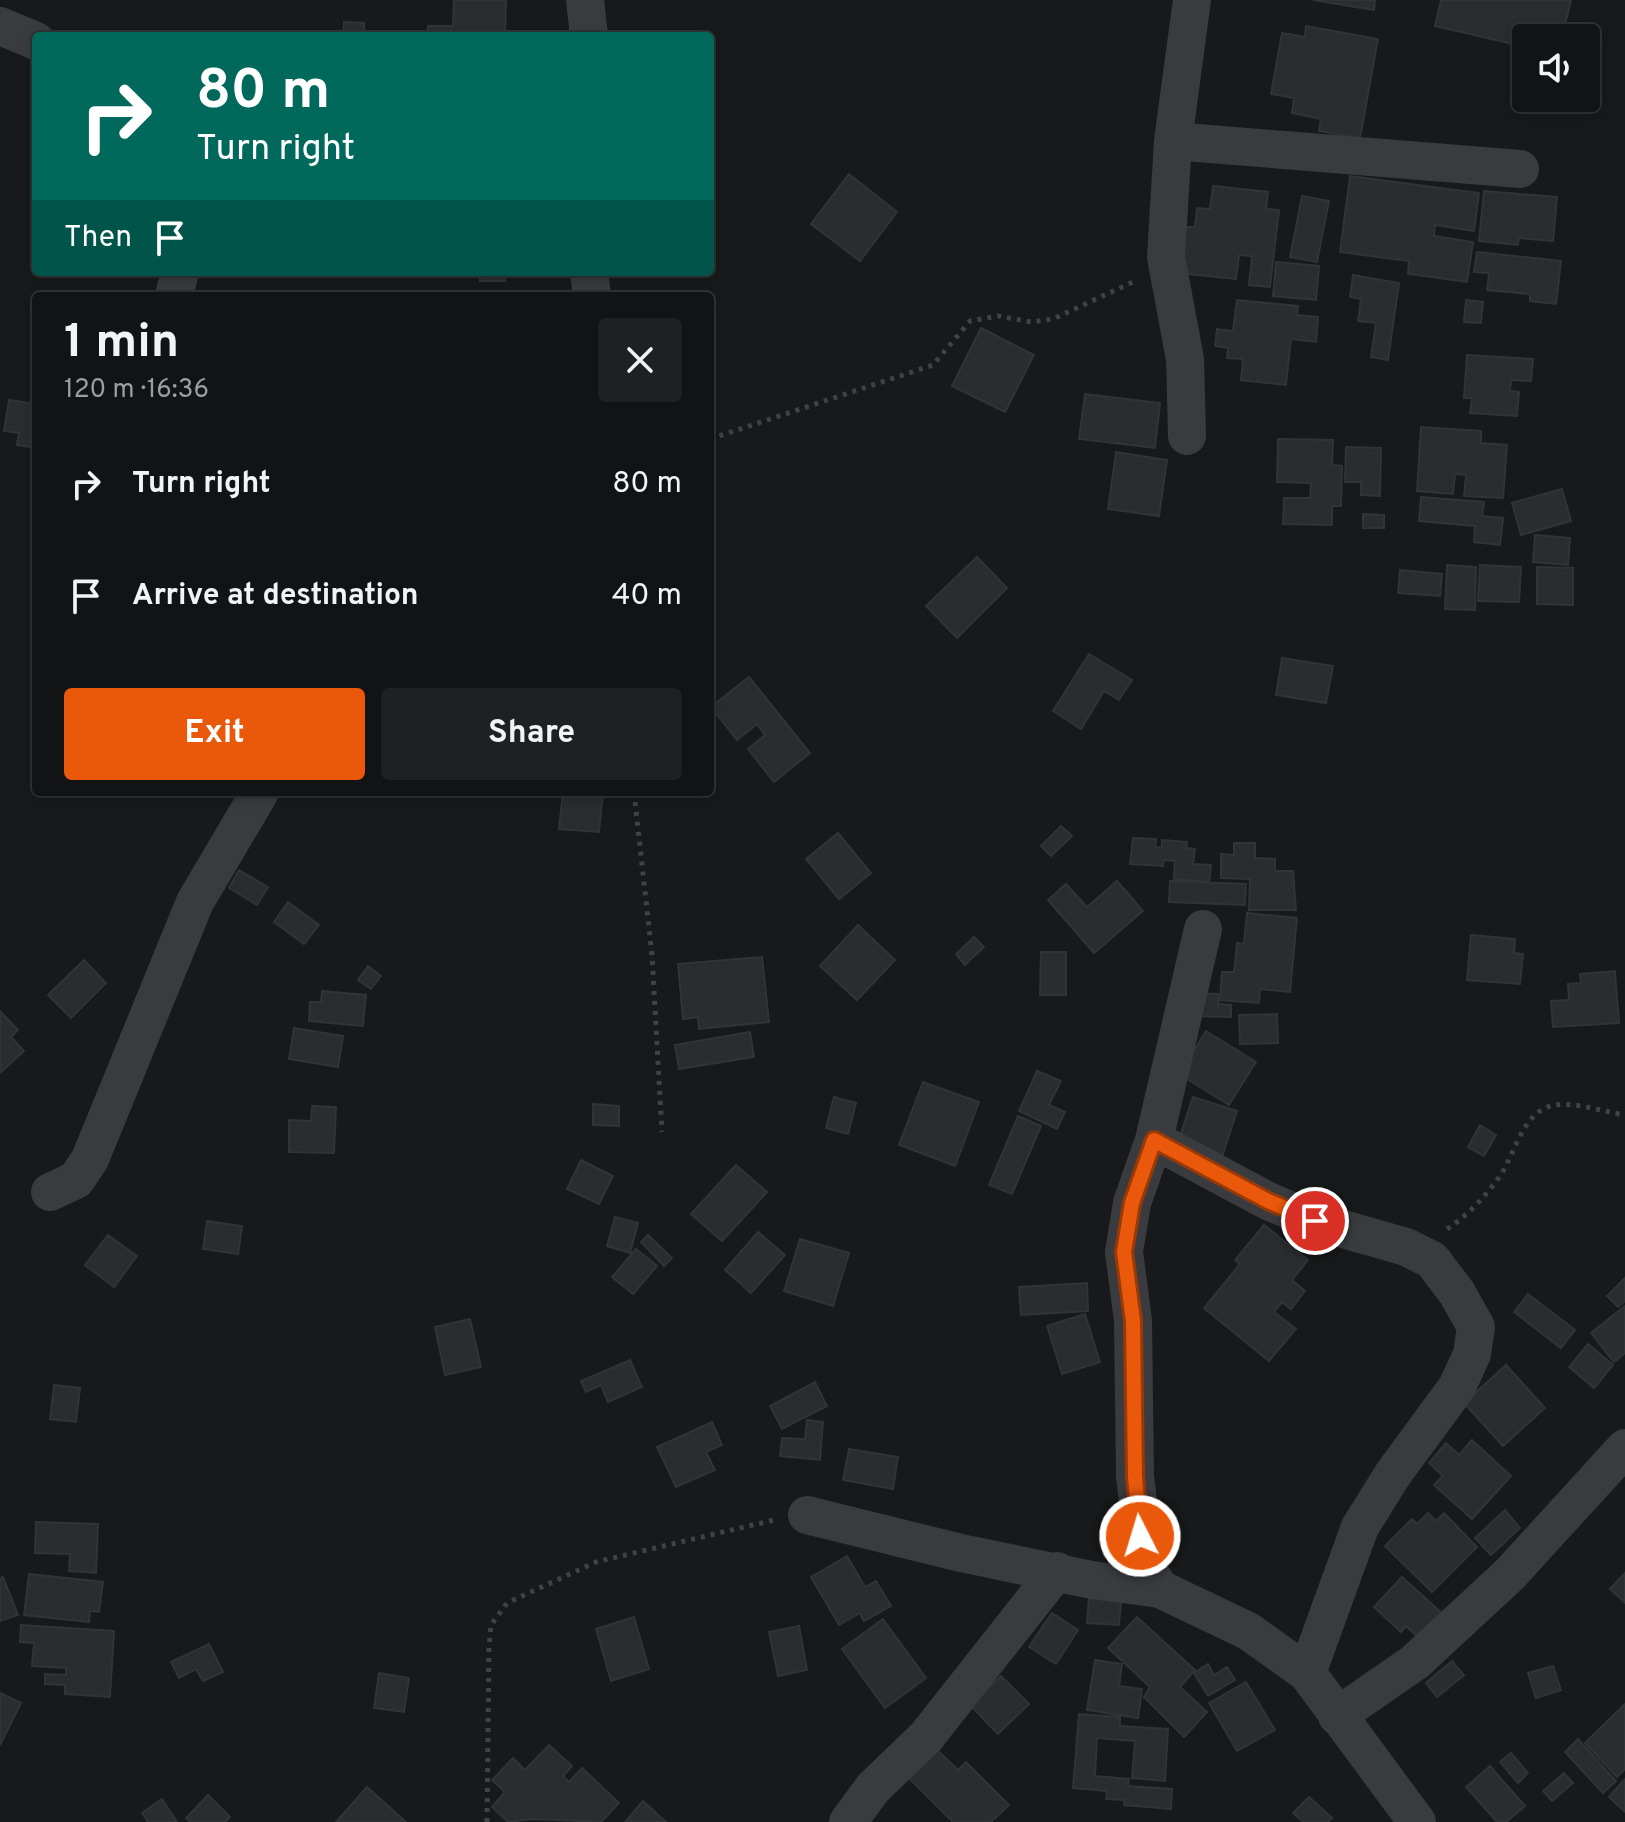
<!DOCTYPE html>
<html lang="en">
<head>
<meta charset="utf-8">
<style>
	:root { --surface:#121314; --page:#1f2022; --text:#f1f3f6; --muted:#9c9ea0; --line:#313234; --accent:#ea580c }
	body { margin:0; font-family:Overpass,sans-serif; background:var(--page); color:var(--text); height:100vh; display:flex; flex-direction:column; font-size:30px; white-space:nowrap }
	* { box-sizing:border-box; margin:0 }
	p { font-size:26px; color:var(--muted) }
	.icon { flex:none; width:44px; height:44px; fill:none; stroke:currentColor; stroke-width:2; stroke-linecap:round; stroke-linejoin:round }
	.map { position:relative; flex:1; overflow:hidden }
	.sheet { position:absolute; left:32px; top:292px; width:682px; height:504px; display:flex; flex-direction:column; background:var(--surface); border-radius:8px; box-shadow:0 4px 12px #0003,0 0 0 2px var(--line) }
	.sheet>* { flex:none }
	.guide { position:absolute; left:32px; top:32px; width:682px; height:244px; border-radius:8px; box-shadow:0 4px 12px #0003,0 0 0 2px var(--line); background:#00695c; color:#fff; overflow:hidden }
	.controls { position:absolute; left:1512px; top:24px; display:grid; gap:16px }
	.controls a { display:grid; place-items:center; width:88px; height:88px; border-radius:8px; background:var(--surface); box-shadow:0 4px 12px #0003,0 0 0 2px var(--line); font-size:40px }
	.pin { position:absolute; display:grid; place-items:center; width:68px; height:68px; color:#fff; margin:-34px; border:4px solid #fff; border-radius:50%; box-shadow:0 2px 8px #0007 }
	.me { position:absolute; width:88px; margin:-44px; rotate:355deg; stroke-linejoin:round; filter:drop-shadow(0 0 6px #0008) }
	.turn { display:flex; align-items:center; gap:28px; height:168px; padding:0 32px; font-size:36px }
	.turn .icon { width:104px; height:104px; stroke-width:2.5 }
	.turn b { display:block; font-size:56px; line-height:68px }
	.then { display:flex; align-items:center; height:76px; padding:0 32px; background:#0003; gap:16px; font-size:30px }
	.round { display:grid; place-items:center; flex:none; width:84px; height:84px; border-radius:8px; background:var(--page) }
	.overview { display:flex; align-items:center; justify-content:space-between; height:136px; padding:0 32px }
	h1 { font-size:48px; font-weight:700; line-height:60px }
	.cta { display:flex; gap:16px; margin-top:auto; padding:16px 32px }
	.cta a { flex:1; height:92px; border-radius:8px; background:var(--accent); color:#fff; font-size:32px; font-weight:700; line-height:92px; text-align:center }
	.cta a+a { background:var(--page); color:var(--text) }
	ul { padding:0; list-style:none }
	li { display:flex; align-items:center; gap:24px; height:112px; padding:0 32px }
	li div { flex:1 }
	li b { display:block; font-size:30px }
	li em { font-style:normal }
	.map>svg:first-child { display:block }
</style>
</head>
<body>
<div class="map">
<svg width="1625" height="1822" viewBox="0 0 1625 1822">
	<rect width="100%" height="100%" fill="#18191a"/>
	<path fill="#2b2c2e" stroke="#323336" stroke-width="2" d="M454,0H506L505,36H428V26H453Z
		M1313,0H1375L1374,10Z
		M1441,0H1571L1562,38H1526V47L1435,26Z
		M344,22L364,23V36H343Z
		M1306,26L1378,39L1360,138L1319,131L1321,119L1292,113L1294,98L1271,94L1282,33L1305,37Z
		M849,174L897,212L860,261L811,224Z
		M1350,176L1479,193L1474,231L1435,225L1434,236L1473,242L1467,282L1408,274L1409,261L1340,252Z
		M1213,186L1268,192L1266,209L1279,210L1270,287L1249,285L1252,256L1239,255L1236,279L1179,273L1184,227H1195L1197,208L1210,209Z
		M1484,191L1557,197L1553,241L1519,238L1518,245L1479,241Z
		M1302,196L1329,201L1317,262L1290,257Z
		M1477,252L1561,261L1556,304L1530,301V294L1487,290L1489,273L1474,272Z
		M1276,262L1319,266L1316,300L1273,296Z
		M480,272H506L505,281H480Z
		M1353,275L1399,283L1388,360L1371,357L1376,323L1358,321L1361,299L1350,297Z
		M1237,300L1298,306L1297,315L1318,317L1316,342L1291,339L1286,385L1241,380L1243,359L1227,358L1228,348L1215,346L1217,329L1233,331Z
		M1466,300L1483,302L1481,323L1464,322Z
		M981,328L1034,355L1005,412L952,386Z
		M1467,355L1533,359L1531,381L1511,380L1510,391L1519,392L1517,416L1470,413L1472,398H1464Z
		M1085,394L1160,403L1155,448L1079,439Z
		M9,400L36,404L35,448L17,445L19,433L4,431Z
		M1421,427L1481,431V443L1507,445L1503,498L1464,496L1466,475L1455,474L1453,494L1417,491Z
		M1278,439L1333,440L1332,465L1342,466L1341,506H1332V525L1283,524L1284,498H1310L1311,483L1277,482Z
		M1346,447L1381,448L1380,496L1361,495V482H1345Z
		M1116,452L1167,460L1159,516L1108,509Z
		M1562,489L1571,521L1521,535L1512,503Z
		M1421,497L1484,502L1482,516L1503,518L1500,545L1474,542L1475,526L1419,521Z
		M1363,514L1384,515V528H1363Z
		M1535,535L1570,538L1568,565L1533,562Z
		M977,557L1007,588L957,638L926,606Z
		M1447,565L1476,567L1475,610L1445,609Z
		M1480,565L1521,567L1519,602L1478,601Z
		M1537,567L1573,568V605L1537,604Z
		M1400,570L1442,574L1440,596L1398,593Z
		M1089,654L1132,680L1119,700L1104,691L1081,729L1053,711Z
		M1282,658L1333,666L1326,703L1276,695Z
		M749,677L810,753L774,782L748,749L765,735L757,724L737,740L711,707Z
		M563,792H603L599,832L559,829Z
		M1061,826L1072,836L1051,856L1041,846Z
		M838,833L871,873L839,899L806,859Z
		M1133,838L1156,839L1155,847L1162,848V840L1187,842L1186,848L1195,849L1193,864L1211,865L1209,882L1174,879L1175,861L1164,860L1163,866L1130,864Z
		M1234,843H1255V858L1275,859V871H1293L1296,910H1249L1250,879L1221,878V854L1234,855Z
		M239,870L268,887L257,905L229,888Z
		M1117,881L1143,911L1094,953L1048,900L1066,884L1087,907Z
		M1170,881L1246,884L1245,905L1169,902Z
		M288,902L319,925L304,944L274,922Z
		M1247,913L1297,918L1290,992L1260,989L1259,1003L1220,1000L1222,972H1234L1237,943L1244,944Z
		M858,925L895,960L857,1000L820,966Z
		M1471,935L1515,939L1514,953L1523,954L1520,984L1467,980Z
		M974,937L984,947L965,965L956,954Z
		M1041,952H1066V995H1040Z
		M762,957L769,1022L699,1029L698,1017L683,1019L678,964Z
		M84,960L106,983L71,1018L48,995Z
		M368,966L381,976L371,989L358,980Z
		M1615,971L1619,1023L1553,1027L1551,1001L1569,1000L1568,984L1581,983L1580,974Z
		M322,991L366,995L363,1026L309,1021L310,1002H321Z
		M1190,993L1218,994V1004L1231,1005V1017L1190,1016Z
		M0,1011L18,1030L11,1037L24,1051L0,1073Z
		M1277,1014L1278,1043L1240,1044L1239,1015Z
		M294,1028L343,1036L338,1067L289,1059Z
		M1206,1031L1256,1062L1229,1105L1179,1074Z
		M750,1032L754,1057L679,1069L675,1045Z
		M1037,1071L1061,1081L1049,1105L1065,1112L1057,1129L1019,1111Z
		M923,1082L979,1102L955,1166L899,1145Z
		M834,1097L856,1103L848,1134L826,1128Z
		M1193,1097L1237,1111L1221,1160L1177,1145Z
		M593,1104L619,1106V1126L593,1125Z
		M312,1106L336,1107L334,1153L289,1152V1120L311,1121Z
		M1018,1116L1041,1126L1012,1194L989,1185Z
		M1480,1125L1496,1135L1484,1156L1468,1147Z
		M581,1160L613,1176L599,1204L567,1189Z
		M736,1165L767,1192L722,1241L691,1214Z
		M615,1217L638,1223L630,1253L607,1246Z
		M207,1221L242,1226L238,1254L203,1249Z
		M1264,1225L1308,1260L1292,1280L1305,1291L1291,1309L1282,1302L1274,1312L1296,1329L1269,1361L1204,1308L1240,1264L1235,1260Z
		M758,1232L785,1255L751,1293L725,1270Z
		M108,1235L137,1256L114,1287L85,1265Z
		M648,1235L672,1258L664,1266L641,1242Z
		M800,1239L849,1253L833,1306L784,1291Z
		M636,1249L657,1266L633,1294L612,1277Z
		M1625,1278V1301L1618,1307L1607,1296Z
		M1087,1283L1088,1311L1021,1315L1019,1287Z
		M1528,1294L1575,1330L1561,1348L1514,1312Z
		M1625,1306V1353L1614,1362L1591,1333Z
		M1085,1314L1100,1362L1062,1374L1047,1326Z
		M470,1319L481,1367L445,1375L435,1327Z
		M1588,1344L1613,1365L1594,1388L1569,1367Z
		M630,1360L642,1387L608,1402L601,1385L586,1392L581,1381Z
		M1506,1365L1545,1408L1503,1446L1464,1403Z
		M815,1382L827,1406L782,1429L770,1406Z
		M54,1385L80,1388L76,1422L50,1419Z
		M807,1420L823,1422L820,1460L780,1456L782,1438L805,1439Z
		M712,1422L722,1445L706,1452L715,1470L676,1487L657,1447Z
		M1472,1440L1511,1476L1472,1519L1434,1485L1443,1476L1429,1463L1446,1443L1459,1455Z
		M849,1449L898,1457L893,1489L843,1480Z
		M1505,1510L1520,1528L1491,1555L1475,1538Z
		M1428,1513L1436,1521L1444,1513L1477,1547L1432,1592L1385,1546L1412,1519L1417,1524Z
		M36,1522L98,1524L96,1573L69,1571L70,1554L35,1553Z
		M847,1556L865,1587L876,1581L891,1606L864,1621L860,1613L839,1625L811,1577Z
		M1625,1573V1603L1610,1589Z
		M29,1574L103,1582L99,1612L90,1611L89,1622L24,1615Z
		M3,1577L18,1615L0,1621V1578Z
		M1402,1577L1444,1615L1421,1640L1406,1626L1401,1632L1374,1607Z
		M1089,1598L1121,1602L1119,1625L1087,1623Z
		M1052,1613L1078,1630L1056,1664L1029,1647Z
		M634,1617L649,1669L611,1681L596,1629Z
		M1137,1617L1195,1670L1180,1687L1207,1712L1184,1737L1144,1697L1150,1687L1108,1648Z
		M883,1619L926,1678L885,1708L842,1649Z
		M21,1625L114,1631L110,1697L65,1694V1685L45,1684V1674L66,1675V1668L32,1666L34,1643L20,1642Z
		M799,1626L807,1670L778,1676L769,1632Z
		M209,1644L223,1672L203,1681L196,1669L179,1678L171,1662Z
		M1095,1660L1122,1664L1119,1686L1142,1689L1138,1718L1087,1710Z
		M1452,1661L1464,1675L1437,1697L1426,1683Z
		M1208,1664L1214,1675L1227,1667L1235,1680L1208,1696L1194,1673Z
		M1553,1666L1561,1690L1536,1698L1528,1673Z
		M379,1673L409,1678L404,1712L374,1708Z
		M1001,1676L1029,1704L998,1734L971,1706Z
		M1246,1682L1275,1730L1237,1751L1209,1703Z
		M0,1693L21,1703L0,1745Z
		M1625,1704V1769L1617,1777L1585,1743Z
		M1079,1714L1120,1717V1726L1168,1729L1165,1781L1132,1778L1135,1741L1097,1738L1095,1776L1129,1779L1128,1786L1172,1789L1171,1809L1124,1805L1125,1800L1106,1799L1107,1791L1073,1788Z
		M1578,1739L1616,1781L1603,1793L1565,1752Z
		M549,1745L572,1766L563,1776L569,1782L582,1768L619,1803L601,1822L532,1819L508,1822L492,1807L505,1792L492,1780L513,1758L525,1770Z
		M937,1750L958,1770L966,1762L1009,1805L991,1822H953L909,1778Z
		M1511,1753L1528,1773L1518,1783L1500,1762Z
		M1490,1766L1525,1806L1506,1822H1497L1466,1787Z
		M1564,1773L1573,1783L1552,1801L1543,1791Z
		M1625,1779V1812L1609,1797Z
		M367,1787L406,1822H336Z
		M208,1795L230,1817L225,1822H190L186,1818Z
		M1309,1797L1332,1818L1328,1822H1303L1293,1813Z
		M162,1799L177,1822H148L142,1813Z
		M643,1801L666,1822H625Z"/>
	<g fill="none" stroke-linecap="round" stroke-linejoin="round">
		<path stroke="#3f4246" stroke-width="5" stroke-dasharray="4 6" stroke-linecap="butt" d="M710,439L933,365L970,321L998,316L1031,322L1053,319L1135,281
			M634,792L652,955L662,1132
			M1447,1229C1468,1215 1485,1197 1500,1176C1514,1155 1521,1120 1545,1108C1566,1098 1603,1112 1625,1115
			M487,1822L489,1648L491,1625L507,1603L596,1562L774,1520"/>
		<path stroke="#393b3f" stroke-width="38" d="M585,0L589,36
			M0,26L36,41
			M1173,141L1520,169
			M589,272L592,296
			M174,296L180,272
			M1187,436L1185,359L1166,257L1173,141L1192,0
			M1203,929L1154,1140L1132,1203L1124,1252L1133,1321L1135,1476L1146,1567L1160,1589L1248,1631L1307,1673L1417,1822
			M1154,1140L1268,1201L1315,1221L1406,1247L1432,1260L1457,1293L1476,1327L1472,1354L1457,1387L1393,1474L1360,1527L1307,1673
			M50,1192L76,1180L90,1159L195,902L260,792
			M807,1515L961,1553L1092,1580L1160,1589
			M1337,1716L1415,1662L1510,1574L1625,1448
			M848,1822L873,1788L926,1737L1057,1571"/>
	</g>
	<g fill="none" stroke-linecap="round" stroke-linejoin="round">
		<g stroke="#983908" stroke-width="20">
			<path id="route" d="M1140,1536L1135,1476L1133,1321L1124,1252L1132,1203L1154,1140L1268,1201L1315,1221"/>
		</g>
		<use href="#route" stroke="#ea580c" stroke-width="14"/>
	</g>
</svg>
<div class="controls">
<a><svg class="icon" aria-label="sound" viewBox="0 0 24 24"><path d="M4 9h4l5-4v14l-5-4H4zM17 9q2 3 0 6"/></svg></a>
</div>
<div class="pin" style="left:1315px;top:1221px;background:#d93025"><svg class="icon" aria-label="arrive" viewBox="0 0 24 24"><path d="M6 21V4h12l-3 4 3 4H6"/></svg></div>
<svg class="me" style="left:1140px;top:1536px" viewBox="-20 -20 40 40"><circle r="17" fill="#ea580c" stroke="#fff" stroke-width="3"/><path d="M0-11L8 9 0 5-8 9z" fill="#fff"/></svg>
<div class="guide">
<div class="turn"><svg class="icon" aria-label="right" viewBox="0 0 24 24"><path d="M7 20v-9h11M14 6l5 5-5 5"/></svg><div><b>80 m</b>Turn right</div></div>
<div class="then">Then<svg class="icon" aria-label="arrive" viewBox="0 0 24 24"><path d="M6 21V4h12l-3 4 3 4H6"/></svg></div>
</div>
<section class="sheet">
<div class="overview"><div><h1>1 min</h1><p>120 m · 16:36</p></div><a class="round"><svg class="icon" aria-label="close" viewBox="0 0 24 24"><path d="M6 6l12 12M18 6L6 18"/></svg></a></div>
<ul>
<li><svg class="icon" aria-label="right" viewBox="0 0 24 24"><path d="M7 20v-9h11M14 6l5 5-5 5"/></svg><div><b>Turn right</b></div><em>80 m</em></li>
<li><svg class="icon" aria-label="arrive" viewBox="0 0 24 24"><path d="M6 21V4h12l-3 4 3 4H6"/></svg><div><b>Arrive at destination</b></div><em>40 m</em></li>
</ul>
<div class="cta"><a>Exit</a><a>Share</a></div>
</section>
</div>
</body>
</html>
